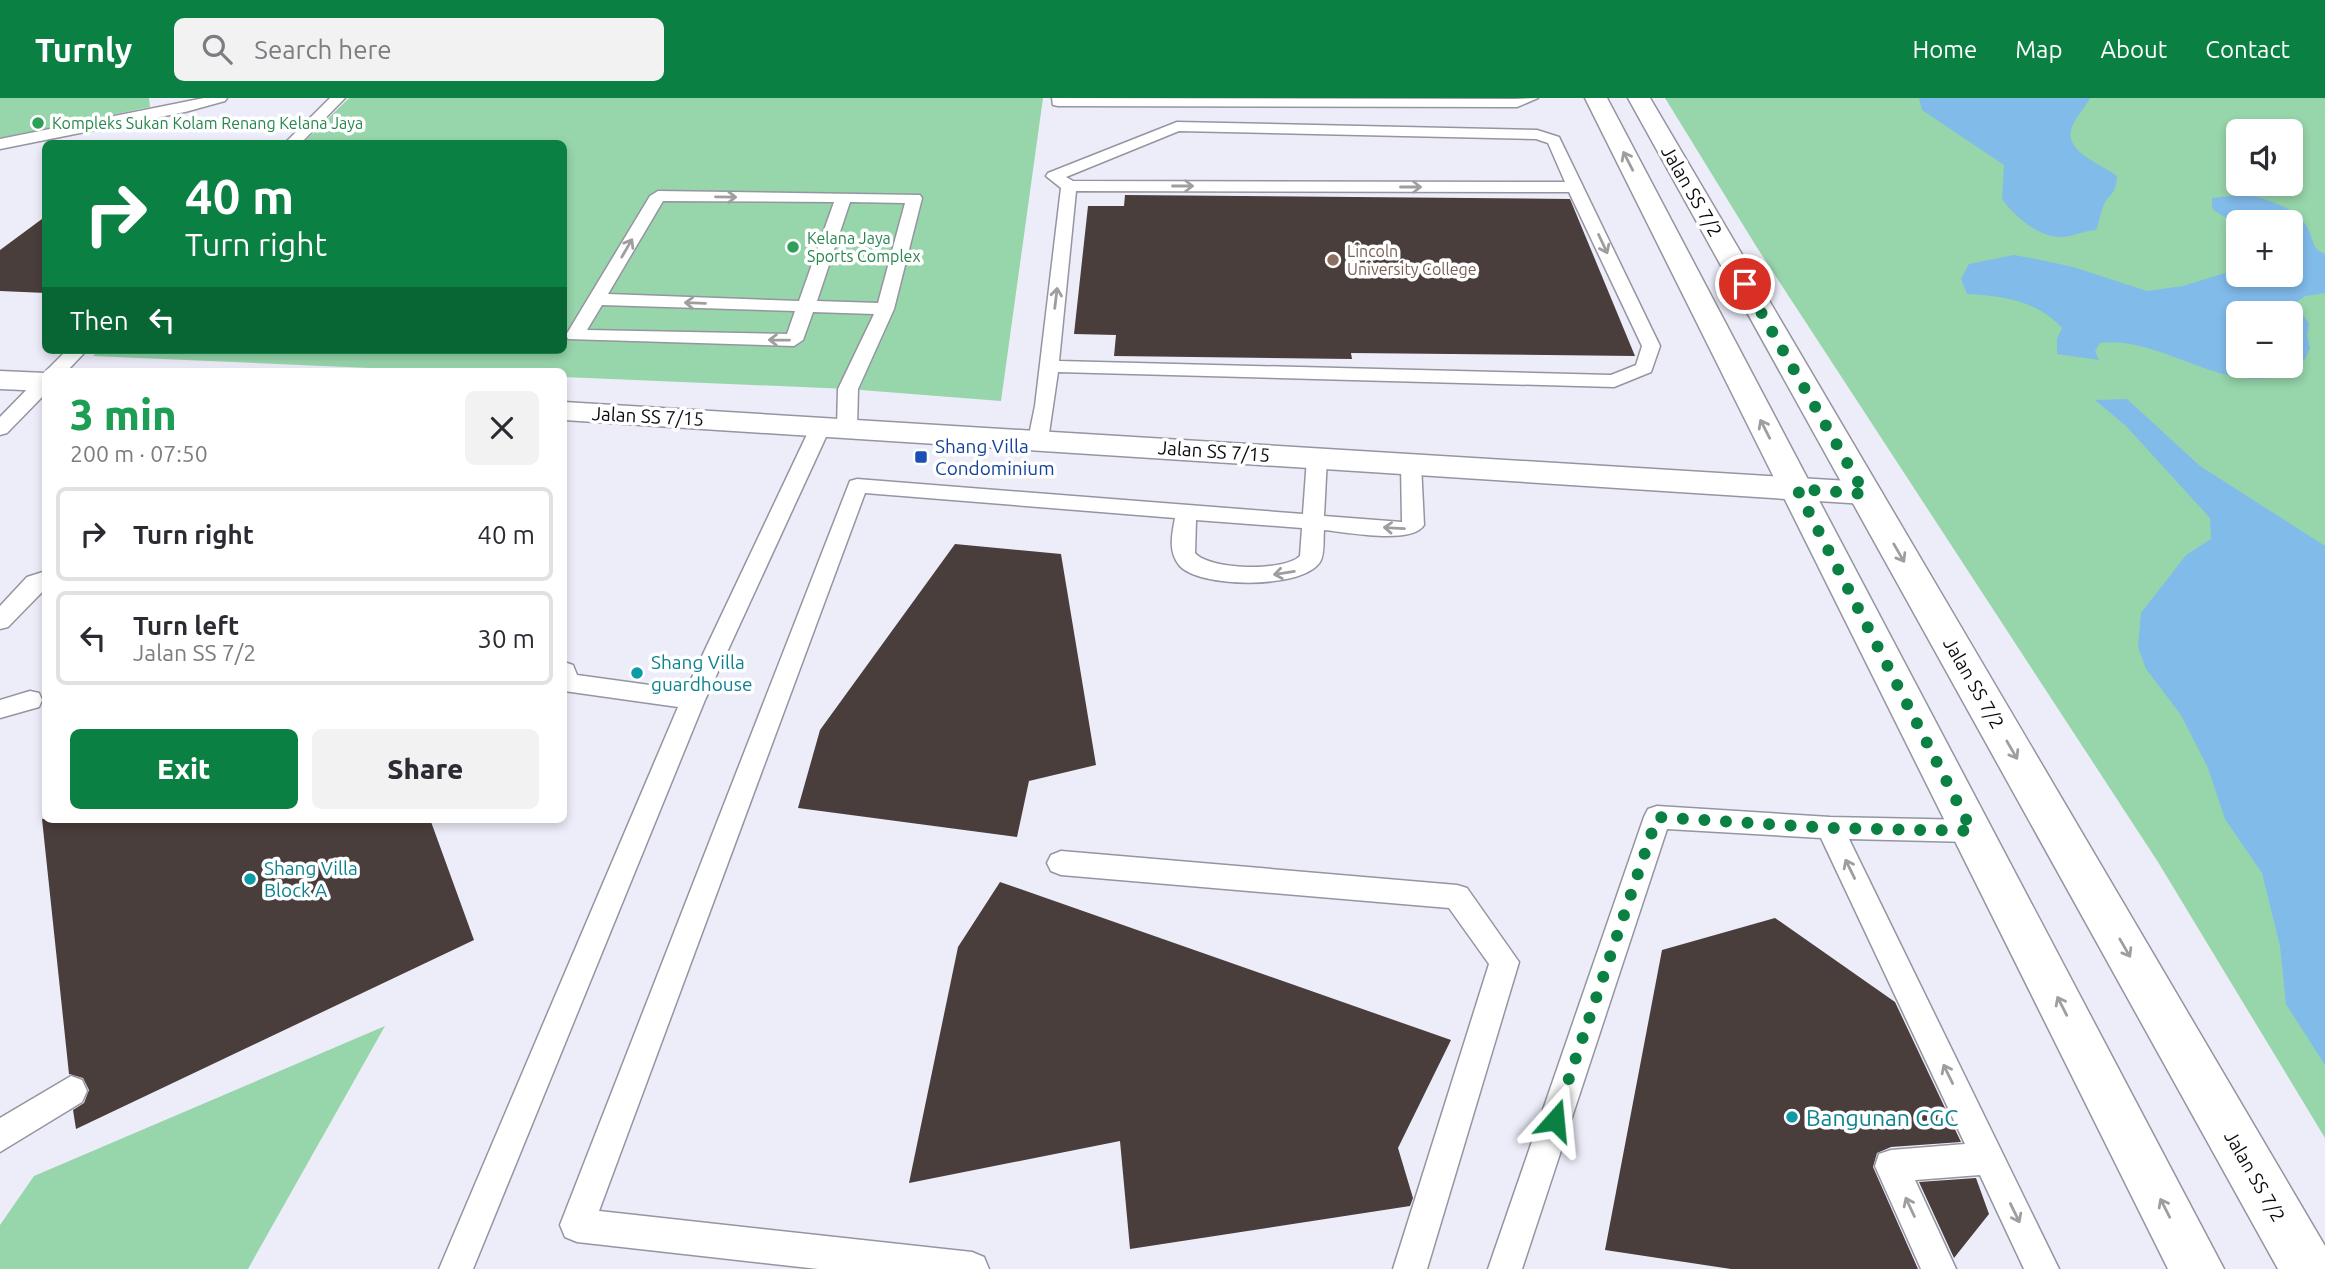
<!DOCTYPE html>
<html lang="en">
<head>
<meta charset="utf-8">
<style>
	:root { --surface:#fff; --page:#f2f2f3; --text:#2b2b33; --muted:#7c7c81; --line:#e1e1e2; --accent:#0b8043 }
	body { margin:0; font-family:Ubuntu,sans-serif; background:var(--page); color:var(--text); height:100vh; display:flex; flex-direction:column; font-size:26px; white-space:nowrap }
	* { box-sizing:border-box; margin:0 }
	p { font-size:23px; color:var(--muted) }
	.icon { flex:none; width:38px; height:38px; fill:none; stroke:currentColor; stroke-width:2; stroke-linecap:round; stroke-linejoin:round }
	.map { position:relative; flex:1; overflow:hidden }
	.side { position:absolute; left:42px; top:270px; width:525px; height:455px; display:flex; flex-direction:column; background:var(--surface); border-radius:10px; box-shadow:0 4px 10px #0003 }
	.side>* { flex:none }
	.top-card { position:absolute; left:42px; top:42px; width:525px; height:214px; border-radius:10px; box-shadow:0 4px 10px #0003; background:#0b8043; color:#fff; overflow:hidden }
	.fabs { position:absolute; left:2226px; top:21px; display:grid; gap:14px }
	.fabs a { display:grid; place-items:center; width:77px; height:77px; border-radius:10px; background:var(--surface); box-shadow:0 4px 10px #0003; font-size:35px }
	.pin { position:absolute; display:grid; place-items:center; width:60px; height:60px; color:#fff; margin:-30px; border:4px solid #fff; border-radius:50%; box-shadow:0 2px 7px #0007 }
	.me { position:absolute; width:77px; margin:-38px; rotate:18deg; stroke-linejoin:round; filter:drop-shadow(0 0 5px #0008) }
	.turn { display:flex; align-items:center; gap:24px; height:147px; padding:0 28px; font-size:32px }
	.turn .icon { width:91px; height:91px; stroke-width:2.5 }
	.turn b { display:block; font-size:49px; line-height:60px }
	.then { display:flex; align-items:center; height:66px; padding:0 28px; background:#0003; gap:14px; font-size:26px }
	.round { display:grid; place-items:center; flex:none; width:74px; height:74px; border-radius:10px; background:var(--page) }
	.head { display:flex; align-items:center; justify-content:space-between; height:119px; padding:0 28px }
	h1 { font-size:42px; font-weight:800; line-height:52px; color:#1e9e55 }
	.cta { display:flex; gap:14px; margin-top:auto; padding:14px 28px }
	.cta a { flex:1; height:80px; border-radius:10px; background:var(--accent); color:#fff; font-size:28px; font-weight:800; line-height:80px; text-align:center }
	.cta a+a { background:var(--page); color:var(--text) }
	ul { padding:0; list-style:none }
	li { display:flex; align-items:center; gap:21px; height:94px; margin:0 14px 10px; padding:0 14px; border:4px solid var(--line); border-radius:10px }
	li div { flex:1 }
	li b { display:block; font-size:26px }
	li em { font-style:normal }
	header { display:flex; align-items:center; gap:42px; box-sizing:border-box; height:98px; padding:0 35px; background:var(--accent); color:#fff }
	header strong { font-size:33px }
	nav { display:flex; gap:38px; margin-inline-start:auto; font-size:24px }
	.search { width:490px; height:63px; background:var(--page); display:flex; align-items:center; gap:18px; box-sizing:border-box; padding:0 24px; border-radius:10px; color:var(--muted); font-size:26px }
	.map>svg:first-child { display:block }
</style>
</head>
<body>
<header>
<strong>Turnly</strong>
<div class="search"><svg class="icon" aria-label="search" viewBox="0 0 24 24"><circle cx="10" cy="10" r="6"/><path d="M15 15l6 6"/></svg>Search here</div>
<nav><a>Home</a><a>Map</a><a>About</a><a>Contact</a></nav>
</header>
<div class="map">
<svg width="2325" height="1171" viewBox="0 0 2325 1171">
	<rect width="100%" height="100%" fill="#ecedf9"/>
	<path fill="#97d5ab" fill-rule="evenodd" d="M0,0H149L150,9L0,40Z
		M349,0H1043L1001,303L848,291L564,279V273H439L93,258L99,252H564V46L303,45Z
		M1665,0H2325V1040L2158,764L1756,148ZM2238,33H2291V86H2238ZM2238,124H2291V177H2238ZM2238,215H2291V268H2238Z
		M385,928L248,1171H0V1127L34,1078Z"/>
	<path fill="#81bbea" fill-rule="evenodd" d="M1919,0H2090C2085,10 2076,18 2072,29C2062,53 2101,66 2117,78C2116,99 2108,95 2103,109C2100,117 2099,125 2096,132C2084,133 2080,136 2069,138C2043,144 2016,120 2002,101L2004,67L1922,12Z
		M2247,96C2267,102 2293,108 2306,127C2311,135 2312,145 2317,152L2325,156V195L2305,198L2298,203V209L2309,226L2307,237L2310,250L2305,261L2294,268L2292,275C2223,300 2163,237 2100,245L2095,253L2099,262L2057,256V241L2062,230C2036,202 2004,198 1967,196L1961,181L1969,166L2014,157L2041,162L2073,169L2147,193L2183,188L2238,171V177H2291V124C2263,124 2233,131 2212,110V100ZM2238,215H2291V268H2238Z
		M2127,301L2200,368L2325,448V967L2286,906L2280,848L2262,775L2225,721L2208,670L2181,617L2146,571L2138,549L2141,515L2186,457L2211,441L2210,420L2126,328L2095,302Z"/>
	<path fill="#4a3e3c" d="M1125,97L1570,101L1635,258L1351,255L1352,261L1114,258L1116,237L1074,236L1088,108H1124Z
		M46,118V195L0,193V152Z
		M955,446L1061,456L1096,667L1029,683L1017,739L798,710L820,632Z
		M42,721H430L474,842L76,1031L73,1012L84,1005L89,992L83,980L69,976Z
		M1000,784L1451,942L1398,1050L1413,1100L1410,1108L1130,1151L1120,1043L909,1085L958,849Z
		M1775,820L1895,904L1961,1044L1891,1049L1877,1055L1873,1069L1918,1171H1731L1605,1152L1662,852Z
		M1976,1080L1989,1116L1954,1160L1919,1084Z"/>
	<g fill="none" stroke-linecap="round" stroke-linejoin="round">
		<g stroke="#9495a0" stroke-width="3">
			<path id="service" d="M204,0H227L225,3L185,14L0,51V41Z
				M330,0H345L300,46H284Z
				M1052,0L1515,1L1538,0L1517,9L1058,8L1053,7Z
				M1177,24L1537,32L1559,39L1660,248L1651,274L1614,289L1058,274L1048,342L1045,346H1031L1028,342L1035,308L1061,90L1046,78L1048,75ZM1179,33L1536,41L1548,45L1565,84L1073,83L1066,79ZM1076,93L1569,94L1642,248L1636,267L1611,277L1059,263Z
				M658,93L920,97L922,100L894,211L858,291L857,330L854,334H840L837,330L838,291L874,216L813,214L803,242L794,248L568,241L566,237L650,98ZM663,103L834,104L799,203L608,196ZM850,104L905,105L878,205L817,203ZM602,207L795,213L787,236L587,232Z
				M67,252H87L67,273H46Z
				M46,277V295L7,335L0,337V319L39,279Z
				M821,322L828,324L831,328L705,602L473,1171H439L678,609L564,593V564L573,567L577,577L686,592L811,328L814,324Z
				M1317,354L1324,355L1327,360L1324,418L1402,424L1401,366L1404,361H1418L1421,366L1424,427C1412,447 1346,434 1324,432C1323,441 1325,456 1320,464C1302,492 1197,490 1179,467C1168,453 1172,436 1175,420L865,395L599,1113L972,1154L984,1159L989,1171H818L577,1144L565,1139L560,1127L850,383L857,381L1303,416L1307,360L1310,355ZM1196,422L1302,430L1300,458C1284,474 1209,472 1195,455Z
				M46,473V490L8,529L0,531V508L27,479Z
				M30,593L39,595L42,602L39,609L0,620V602Z
				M1657,708L1830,719L1972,722L1982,725L1986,733L1982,741L1972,744L1849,741L2059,1171H2024L1980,1077L1915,1082L1956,1171H1921L1875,1068L1879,1056L1891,1052L1965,1046L1821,740L1667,731L1522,1171H1488L1644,719L1648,711Z
				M1061,753L1457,787L1467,790L1519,864L1427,1171H1393L1489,866L1449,810L1061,777L1051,773L1047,765L1051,757Z
				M71,978L82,982L87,993L82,1004L0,1054V1020Z"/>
		</g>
		<g stroke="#9495a0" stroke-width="3">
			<path id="minor" d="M0,273L46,275V293L0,291Z
				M564,304L1865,384L1877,387L1882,395L1877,403L1865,406L564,322Z"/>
		</g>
		<g stroke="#9495a0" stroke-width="3">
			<path id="tertiary" d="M1585,0H1607L2224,1171H2168Z
				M1628,0H1650L2325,1148V1171H2278Z"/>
		</g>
		<use href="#service" fill="#fff" fill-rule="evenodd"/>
		<use href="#minor" fill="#fff" fill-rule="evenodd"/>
		<use href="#tertiary" fill="#fff" fill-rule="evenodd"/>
	</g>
	<defs><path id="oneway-shaft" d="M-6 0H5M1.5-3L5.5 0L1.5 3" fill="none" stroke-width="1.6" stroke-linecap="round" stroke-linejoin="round" transform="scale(1.75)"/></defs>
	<g stroke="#9e9e9f">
		<use href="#oneway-shaft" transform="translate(1628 63) rotate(-117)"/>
		<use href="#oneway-shaft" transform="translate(1183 88)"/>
		<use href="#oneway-shaft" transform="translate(1411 89)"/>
		<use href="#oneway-shaft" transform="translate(726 99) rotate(1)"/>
		<use href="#oneway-shaft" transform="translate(1603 146) rotate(65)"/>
		<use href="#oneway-shaft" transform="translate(627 150) rotate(-60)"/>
		<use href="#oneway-shaft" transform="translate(1056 200) rotate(-83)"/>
		<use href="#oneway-shaft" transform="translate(695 205) rotate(-178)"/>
		<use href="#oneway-shaft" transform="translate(779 242) rotate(-179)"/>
		<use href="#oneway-shaft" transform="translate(1765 331) rotate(-117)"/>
		<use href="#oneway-shaft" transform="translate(1394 430) rotate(-177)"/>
		<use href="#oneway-shaft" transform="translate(1899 455) rotate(60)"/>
		<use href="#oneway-shaft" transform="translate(1284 475) rotate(171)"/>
		<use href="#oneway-shaft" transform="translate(2012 652) rotate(60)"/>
		<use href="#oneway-shaft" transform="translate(1850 771) rotate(-116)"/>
		<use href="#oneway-shaft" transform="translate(2125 850) rotate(60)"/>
		<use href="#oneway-shaft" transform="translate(2062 908) rotate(-117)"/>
		<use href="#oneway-shaft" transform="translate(1948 976) rotate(-116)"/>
		<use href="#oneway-shaft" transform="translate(1910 1109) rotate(-115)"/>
		<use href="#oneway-shaft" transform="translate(2165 1110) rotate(-117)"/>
		<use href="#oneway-shaft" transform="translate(2015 1115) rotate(64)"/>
	</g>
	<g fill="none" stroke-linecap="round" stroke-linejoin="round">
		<path stroke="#0b8043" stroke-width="12" stroke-dasharray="0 21.6" d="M1555,1022L1657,719L1830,730L1972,733L1797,391L1865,396L1745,186"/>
	</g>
	<g fill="#2e9e5b" stroke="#fff" stroke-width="2.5">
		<circle cx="38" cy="25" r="7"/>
		<circle cx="793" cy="149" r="7"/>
	</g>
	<circle fill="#8d6e63" stroke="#fff" stroke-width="2.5" cx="1333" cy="162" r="7"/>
	<rect fill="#1a4fb4" stroke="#fff" stroke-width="2.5" x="914" y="352" width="14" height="14" rx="3.5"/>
	<g fill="#0f9aa8" stroke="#fff" stroke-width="2.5">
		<circle cx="637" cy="575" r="7"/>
		<circle cx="250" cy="781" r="7"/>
		<circle cx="1792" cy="1019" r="7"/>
	</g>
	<g text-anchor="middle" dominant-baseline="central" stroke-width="7" stroke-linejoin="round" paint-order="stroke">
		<g font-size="16" fill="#27864d" stroke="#fff" text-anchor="start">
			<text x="52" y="25">Kompleks Sukan Kolam Renang Kelana Jaya</text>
			<text x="807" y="140">Kelana Jaya<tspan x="807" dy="18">Sports Complex</tspan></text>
		</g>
		<g font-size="16" fill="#785e54" stroke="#fff" text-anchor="start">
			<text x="1347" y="153">Lincoln<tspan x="1347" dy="18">University College</tspan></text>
		</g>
		<g font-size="19" fill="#0c0c10" stroke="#fff">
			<text transform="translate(1692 93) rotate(60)">Jalan SS 7/2</text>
			<text transform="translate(648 318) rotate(3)">Jalan SS 7/15</text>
			<text transform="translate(1214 353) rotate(4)">Jalan SS 7/15</text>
			<text transform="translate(1974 585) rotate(60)">Jalan SS 7/2</text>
			<text transform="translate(2255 1078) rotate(60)">Jalan SS 7/2</text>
		</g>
		<g font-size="19" fill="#164399" stroke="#fff" text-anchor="start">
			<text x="935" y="348">Shang Villa<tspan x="935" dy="22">Condominium</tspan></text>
		</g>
		<g font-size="19" fill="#0d838f" stroke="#fff" text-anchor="start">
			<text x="651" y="564">Shang Villa<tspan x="651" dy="22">guardhouse</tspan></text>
			<text x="264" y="770">Shang Villa<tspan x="264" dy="22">Block A</tspan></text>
		</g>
		<g font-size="23" fill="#0d838f" stroke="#fff" text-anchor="start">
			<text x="1806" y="1019">Bangunan CGC</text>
		</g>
	</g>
</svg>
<div class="fabs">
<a><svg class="icon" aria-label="sound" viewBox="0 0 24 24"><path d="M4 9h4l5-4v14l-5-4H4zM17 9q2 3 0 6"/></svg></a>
<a>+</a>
<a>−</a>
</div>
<div class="pin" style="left:1745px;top:186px;background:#d93025"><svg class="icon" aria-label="arrive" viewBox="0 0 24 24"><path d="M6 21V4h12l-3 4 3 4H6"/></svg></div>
<svg class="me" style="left:1555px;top:1022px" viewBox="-20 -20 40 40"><path d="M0-17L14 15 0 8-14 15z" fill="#0b8043" stroke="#fff" stroke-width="4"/></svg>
<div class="top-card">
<div class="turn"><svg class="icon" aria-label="right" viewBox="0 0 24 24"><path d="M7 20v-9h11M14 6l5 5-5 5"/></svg><div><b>40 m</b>Turn right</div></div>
<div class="then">Then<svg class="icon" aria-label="left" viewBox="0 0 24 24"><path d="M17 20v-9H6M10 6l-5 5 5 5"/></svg></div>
</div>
<section class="side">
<div class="head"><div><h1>3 min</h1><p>200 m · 07:50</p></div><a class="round"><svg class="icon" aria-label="close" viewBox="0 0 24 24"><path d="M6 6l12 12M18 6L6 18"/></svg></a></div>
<ul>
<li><svg class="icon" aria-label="right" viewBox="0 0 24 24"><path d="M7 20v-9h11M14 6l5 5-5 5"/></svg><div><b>Turn right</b></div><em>40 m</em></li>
<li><svg class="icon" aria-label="left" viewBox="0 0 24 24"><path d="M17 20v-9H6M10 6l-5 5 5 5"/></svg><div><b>Turn left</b><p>Jalan SS 7/2</p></div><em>30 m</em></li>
</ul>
<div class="cta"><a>Exit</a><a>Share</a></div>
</section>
</div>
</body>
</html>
